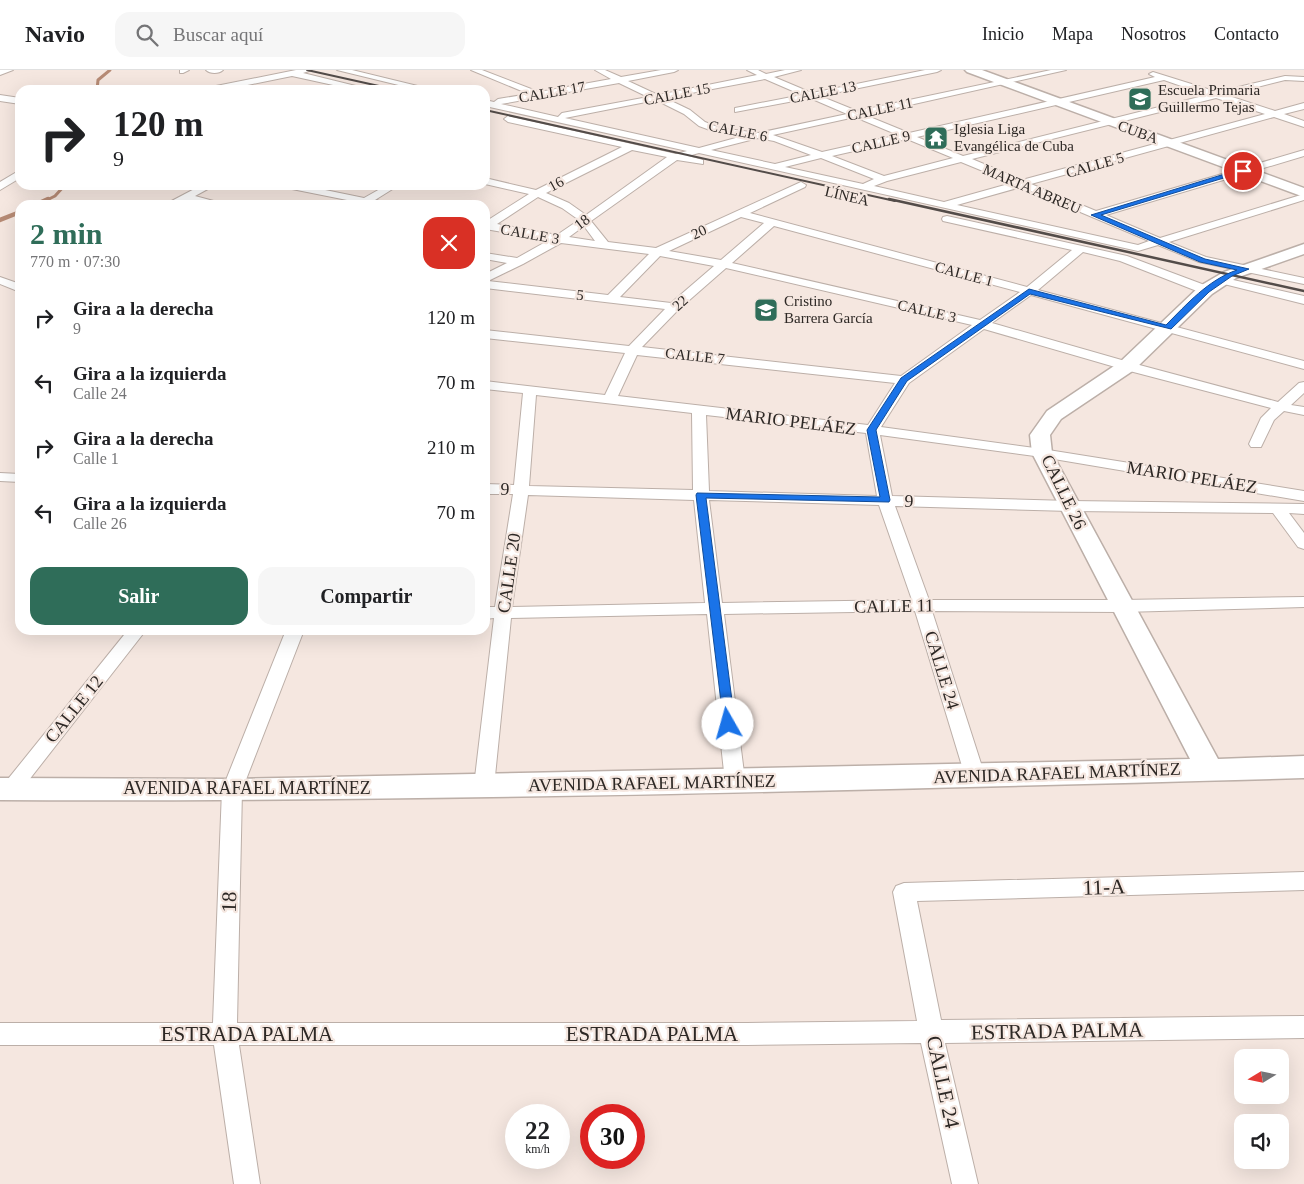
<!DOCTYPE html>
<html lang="es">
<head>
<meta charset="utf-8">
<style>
	:root { --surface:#fff; --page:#f6f6f6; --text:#202124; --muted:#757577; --line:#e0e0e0; --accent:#2f6d59 }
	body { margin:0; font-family:"Times New Roman",serif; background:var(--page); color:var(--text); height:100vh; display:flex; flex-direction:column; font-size:19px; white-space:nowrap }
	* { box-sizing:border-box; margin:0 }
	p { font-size:16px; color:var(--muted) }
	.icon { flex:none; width:28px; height:28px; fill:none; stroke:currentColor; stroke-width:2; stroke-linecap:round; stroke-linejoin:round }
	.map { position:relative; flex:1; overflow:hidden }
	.sheet { position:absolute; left:15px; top:130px; width:475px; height:435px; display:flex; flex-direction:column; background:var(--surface); border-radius:15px; box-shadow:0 5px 20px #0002 }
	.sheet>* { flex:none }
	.banner { position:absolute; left:15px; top:15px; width:475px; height:105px; border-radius:15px; box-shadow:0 5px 20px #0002; background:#fff; color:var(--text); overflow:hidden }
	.needle { width:32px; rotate:260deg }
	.tools { position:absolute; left:1234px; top:979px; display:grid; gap:10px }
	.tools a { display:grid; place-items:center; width:55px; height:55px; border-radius:10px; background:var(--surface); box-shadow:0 5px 20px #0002; font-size:25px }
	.speed { position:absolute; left:505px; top:1034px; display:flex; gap:10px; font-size:25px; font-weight:700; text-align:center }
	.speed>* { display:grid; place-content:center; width:65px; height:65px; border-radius:50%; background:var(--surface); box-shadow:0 5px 20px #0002; line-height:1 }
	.speed small { font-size:12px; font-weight:400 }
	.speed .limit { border:8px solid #d22; background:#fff; color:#111 }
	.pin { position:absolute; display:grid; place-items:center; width:42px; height:42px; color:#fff; margin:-21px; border:2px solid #fff; border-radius:50%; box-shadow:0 1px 5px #0007 }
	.me { position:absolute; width:55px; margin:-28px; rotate:353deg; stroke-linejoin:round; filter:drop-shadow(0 0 4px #0008) }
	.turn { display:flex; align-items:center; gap:18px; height:105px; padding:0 15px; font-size:22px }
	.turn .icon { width:65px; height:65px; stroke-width:2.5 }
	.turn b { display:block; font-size:35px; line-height:42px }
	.round { display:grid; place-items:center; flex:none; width:52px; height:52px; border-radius:15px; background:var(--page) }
	.summary { display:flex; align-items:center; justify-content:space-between; height:85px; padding:0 15px }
	h1 { font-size:30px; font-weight:700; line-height:38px; color:var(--accent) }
	.action { display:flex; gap:10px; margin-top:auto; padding:10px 15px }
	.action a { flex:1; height:58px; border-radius:15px; background:var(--accent); color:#fff; font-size:20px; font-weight:700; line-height:58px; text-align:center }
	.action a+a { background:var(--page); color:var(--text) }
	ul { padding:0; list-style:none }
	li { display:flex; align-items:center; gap:15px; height:65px; padding:0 15px }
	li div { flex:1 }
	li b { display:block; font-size:19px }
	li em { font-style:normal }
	header { display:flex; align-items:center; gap:30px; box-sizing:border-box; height:70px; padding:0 25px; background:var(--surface); border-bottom:1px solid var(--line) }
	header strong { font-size:24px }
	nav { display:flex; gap:28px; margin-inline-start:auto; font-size:18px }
	.search { width:350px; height:45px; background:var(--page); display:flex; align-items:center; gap:12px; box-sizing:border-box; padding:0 18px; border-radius:15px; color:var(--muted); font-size:19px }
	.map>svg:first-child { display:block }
</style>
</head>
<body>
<header>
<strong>Navio</strong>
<div class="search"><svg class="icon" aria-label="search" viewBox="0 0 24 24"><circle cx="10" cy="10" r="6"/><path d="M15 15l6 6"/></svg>Buscar aquí</div>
<nav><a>Inicio</a><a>Mapa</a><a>Nosotros</a><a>Contacto</a></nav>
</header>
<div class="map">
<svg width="1304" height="1114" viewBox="0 0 1304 1114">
	<rect width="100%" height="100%" fill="#f5e7e0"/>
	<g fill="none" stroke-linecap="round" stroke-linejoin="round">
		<path stroke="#b78b75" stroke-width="3" d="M97,20L98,10L110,0
			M45,131L55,126L65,115"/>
		<path stroke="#b78b75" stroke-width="4.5" d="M35,135L48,129
			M0,150L20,142"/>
		<g stroke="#bcafa8" stroke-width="2">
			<path id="street" d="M0,0H13L0,5Z
				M180,0H189L183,3H180Z
				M206,0H223C219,4 210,4 206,0Z
				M296,0H312L303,3L372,20H356L292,6L223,20H207L211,17Z
				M337,0H352L434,20H419Z
				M471,0H482L539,22L611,9L595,0H605L621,7L661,0H678L674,2L628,11L658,25L757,5L747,0H758L766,4L785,0H801L774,7L812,23L925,0H941L937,2L820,26L857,41L1051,0H1066L865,45L909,63L1155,7L1149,4L1153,2L1217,22L1285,6L1304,7V11L1285,10L1226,25L1275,41L1304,33V39L1284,44L1304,51V57L1274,47L1031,114L1096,141L1304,80V86L1106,145L1160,168L1304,124V130L1169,172L1206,187L1304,208V214L1199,192L1158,175L1138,181L699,83L688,86L703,90V94L677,90L591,151L608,172L656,178L801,112L806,115L805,117L750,143L1027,217L1072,180L943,151L942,149L943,147L947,146L1127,186L1210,217L1212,220L1210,223H1202L1120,191L1083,182L1038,220L1304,291V299L1031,225L992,253L1132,293L1278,332L1299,313L1304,312V323L1291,335L1304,337V345L1284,341L1274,350L1261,377H1251L1249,374L1261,348L1271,338L1122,299L984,259L909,313L881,357L1042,379L1304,421V431L1042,387L880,365L892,426L1070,431L1304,434V444L1289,443L1304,463V479L1298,477L1273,443L1070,441L895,436L929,530H1122L1304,527V537L1122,542L932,541L985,706L982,711L975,714L968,711L965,706L915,541L724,544L745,711L742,716L735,719L728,716L725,711L707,544L511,548L494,716L491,721L484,724L477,721L474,716L494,548L485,549V537H495L513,424H485V414L514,415L523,323L485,319V311L605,325L625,283L485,268V260L629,276L665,239L485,218V204L507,193L485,189V183L517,188L549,170L485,159V152L529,124L485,114V108L536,120L622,77L508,52L504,49L508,46L676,84L687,81L485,36V30L494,32L498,29L529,24ZM765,9L802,25L735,38V42L810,28L847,44L758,63L720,58L705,52L690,40L665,28ZM1164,10L1207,25L963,86L917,67ZM619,13L648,27L562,43L558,47L501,34ZM1216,28L1265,44L1022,110L972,89ZM656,30L684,44L699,56L718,63L743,66L699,78L565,48ZM855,47L898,65L822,82L773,65ZM758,68L774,71L811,85L775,94L711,80ZM907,69L953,88L884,106L832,86ZM632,80L667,87L586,145L569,133L546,123ZM821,88L874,109L863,114L785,97ZM961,92L1012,113L944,132L874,116L887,111ZM1021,117L1149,171L1138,175L957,135ZM538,127L562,138L579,150L557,165L497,154ZM741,147L764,153L721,190L669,181ZM584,156L595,171L569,167ZM774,156L1020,222L980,250L732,193ZM561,173L649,184L608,225L488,211L523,194ZM660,186L714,196L671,233L620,227ZM726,198L972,255L901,306L642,277L678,240ZM637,285L895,313L868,355L618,326ZM536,325L692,343L693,420L529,416ZM706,345L866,363L877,426L709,421ZM528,425L694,430L705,533L512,537ZM709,430L879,435L912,530L722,533Z
				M0,25L20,28V34L0,31Z
				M20,100V108L0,120V112Z
				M202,115H215L195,126L221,133L222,135H205L186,130L177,135H164Z
				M292,115H301L364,128L387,115H399L375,130L389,133L390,135H358L357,132L292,119Z
				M0,207L20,214V222L0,214Z
				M1220,207L1304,226V234L1216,212L1214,210Z
				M0,403L20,404V412L0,411Z
				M128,560H146L18,724L11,727L4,724L1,719L4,714Z
				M286,560H304L242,720L237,953H747L917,951L893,822L896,816L904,813L1304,802V820L917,831L941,950L1304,946V968L945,973L978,1114H952L921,973L747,975H239L260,1114H234L214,975H0V953H213L222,720Z"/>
		</g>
		<g stroke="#bcafa8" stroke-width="3">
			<path id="secondary" d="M965,0H982L1304,118V127L967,2Z
				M1304,174V184L1236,208L1212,224L1134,300L1061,349L1050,365L1052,383L1218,689L1304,686V708C869,720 435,732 0,730V708L232,709L1190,689L1032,383L1030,365L1047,341L1120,292L1200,216L1224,202Z"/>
		</g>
		<use href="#street" fill="#fff" fill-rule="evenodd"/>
		<use href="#secondary" fill="#fff" fill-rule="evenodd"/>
		<path stroke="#534c49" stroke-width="2" d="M307,0L397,20
			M485,40L895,131"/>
		<path stroke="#534c49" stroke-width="2.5" d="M889,129L1304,221"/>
	</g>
	<path fill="#1a73e8" stroke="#114b97" d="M1241,99L1247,101L1101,145L1205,189L1249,199L1232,206L1209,222L1171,259L1030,224L907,311L876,360L890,430L889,432L706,428L735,654L733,657H724L696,425L697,423L880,427L867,360L901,308L1029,219L1166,255C1187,234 1208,210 1237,200L1200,192L1091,145Z"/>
	<defs>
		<g id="school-square" transform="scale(1.25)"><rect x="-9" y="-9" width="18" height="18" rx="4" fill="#2f6d59" stroke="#f5e7e0"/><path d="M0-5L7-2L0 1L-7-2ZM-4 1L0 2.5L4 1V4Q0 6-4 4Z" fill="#fff"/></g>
		<g id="temple-square" transform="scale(1.25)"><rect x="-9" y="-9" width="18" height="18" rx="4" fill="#2f6d59" stroke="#f5e7e0"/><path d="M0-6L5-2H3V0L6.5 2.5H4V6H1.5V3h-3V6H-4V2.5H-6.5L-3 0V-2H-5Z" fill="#fff"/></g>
	</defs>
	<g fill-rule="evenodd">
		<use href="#school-square" x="1140" y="29"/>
		<use href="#temple-square" x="936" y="68"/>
		<use href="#school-square" x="766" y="240"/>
	</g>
	<g text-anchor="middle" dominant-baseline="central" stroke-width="4.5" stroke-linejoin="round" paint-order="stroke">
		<g font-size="15" fill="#2d2825" stroke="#f5e7e0" text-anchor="start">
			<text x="1158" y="20">Escuela Primaria<tspan x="1158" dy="17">Guillermo Tejas</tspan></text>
			<text x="954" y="59">Iglesia Liga<tspan x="954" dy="17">Evangélica de Cuba</tspan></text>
			<text x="784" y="231">Cristino<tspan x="784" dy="17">Barrera García</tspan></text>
		</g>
		<g font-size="15" fill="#2d2825" stroke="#f5e7e0">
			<text transform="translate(552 22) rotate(-10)">CALLE 17</text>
			<text transform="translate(823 22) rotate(-11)">CALLE 13</text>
			<text transform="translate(677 24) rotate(-11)">CALLE 15</text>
			<text transform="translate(880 39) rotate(-12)">CALLE 11</text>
			<text transform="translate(738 61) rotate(11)">CALLE 6</text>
			<text transform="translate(1138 62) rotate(20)">CUBA</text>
			<text transform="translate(881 72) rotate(-13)">CALLE 9</text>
			<text transform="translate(1095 95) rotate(-16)">CALLE 5</text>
			<text transform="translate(556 114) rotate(-29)">16</text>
			<text transform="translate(1032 119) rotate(23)">MARTA ABREU</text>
			<text transform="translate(847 126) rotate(13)">LÍNEA</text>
			<text transform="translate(582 152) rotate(-37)">18</text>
			<text transform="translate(699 162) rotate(-25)">20</text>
			<text transform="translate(530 164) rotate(10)">CALLE 3</text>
			<text transform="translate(964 204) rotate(15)">CALLE 1</text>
			<text transform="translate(580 225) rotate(7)">5</text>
			<text transform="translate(680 233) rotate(-43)">22</text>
			<text transform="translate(927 241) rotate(13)">CALLE 3</text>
			<text transform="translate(695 286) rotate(6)">CALLE 7</text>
		</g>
		<g font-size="18" fill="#2d2825" stroke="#f5e7e0">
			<text transform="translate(791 351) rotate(7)">MARIO PELÁEZ</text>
			<text transform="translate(1192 407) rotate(9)">MARIO PELÁEZ</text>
			<text transform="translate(505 419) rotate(2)">9</text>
			<text transform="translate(1064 422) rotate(64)">CALLE 26</text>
			<text transform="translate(909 431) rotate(2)">9</text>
			<text transform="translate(509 503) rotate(-82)">CALLE 20</text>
			<text transform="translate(894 536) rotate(-1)">CALLE 11</text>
			<text transform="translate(942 600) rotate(73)">CALLE 24</text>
			<text transform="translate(74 639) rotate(-51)">CALLE 12</text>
			<text transform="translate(1057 703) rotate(-2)">AVENIDA RAFAEL MARTÍNEZ</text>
			<text transform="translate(652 713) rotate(-1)">AVENIDA RAFAEL MARTÍNEZ</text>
			<text x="247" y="718">AVENIDA RAFAEL MARTÍNEZ</text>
		</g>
		<g font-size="21" fill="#2d2825" stroke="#f5e7e0">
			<text transform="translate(1104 817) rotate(-2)">11-A</text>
			<text transform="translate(229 832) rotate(-88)">18</text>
			<text transform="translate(1057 961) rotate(-1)">ESTRADA PALMA</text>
			<text x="247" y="964">ESTRADA PALMA</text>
			<text x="652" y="964">ESTRADA PALMA</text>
			<text transform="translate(943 1012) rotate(78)">CALLE 24</text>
		</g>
	</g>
</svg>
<div class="tools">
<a><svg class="needle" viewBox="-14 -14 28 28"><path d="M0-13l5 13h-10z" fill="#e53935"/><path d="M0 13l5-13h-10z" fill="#757577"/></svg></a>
<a><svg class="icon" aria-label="sound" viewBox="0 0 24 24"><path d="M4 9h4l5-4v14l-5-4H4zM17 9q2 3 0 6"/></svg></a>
</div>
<div class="speed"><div>22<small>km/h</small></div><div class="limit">30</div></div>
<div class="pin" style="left:1243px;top:101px;background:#d93025"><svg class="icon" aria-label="arrive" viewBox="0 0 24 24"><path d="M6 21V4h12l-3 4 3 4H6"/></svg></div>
<svg class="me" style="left:728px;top:654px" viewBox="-20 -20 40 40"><circle r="19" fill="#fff"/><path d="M0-13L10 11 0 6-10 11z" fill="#1a73e8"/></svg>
<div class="banner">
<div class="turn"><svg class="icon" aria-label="right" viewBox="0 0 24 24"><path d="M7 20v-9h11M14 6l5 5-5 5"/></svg><div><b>120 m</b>9</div></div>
</div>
<section class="sheet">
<div class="summary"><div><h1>2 min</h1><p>770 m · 07:30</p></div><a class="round" style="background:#d93025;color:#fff"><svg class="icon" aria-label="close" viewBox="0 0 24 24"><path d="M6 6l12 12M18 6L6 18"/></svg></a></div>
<ul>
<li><svg class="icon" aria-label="right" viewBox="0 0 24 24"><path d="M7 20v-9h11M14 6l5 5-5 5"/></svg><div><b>Gira a la derecha</b><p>9</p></div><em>120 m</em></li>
<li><svg class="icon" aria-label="left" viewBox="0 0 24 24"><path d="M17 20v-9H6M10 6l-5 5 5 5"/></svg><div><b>Gira a la izquierda</b><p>Calle 24</p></div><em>70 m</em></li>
<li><svg class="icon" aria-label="right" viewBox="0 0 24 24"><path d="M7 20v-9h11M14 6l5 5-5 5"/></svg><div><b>Gira a la derecha</b><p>Calle 1</p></div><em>210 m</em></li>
<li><svg class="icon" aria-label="left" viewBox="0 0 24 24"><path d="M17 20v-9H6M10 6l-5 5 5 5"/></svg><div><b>Gira a la izquierda</b><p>Calle 26</p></div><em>70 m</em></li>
</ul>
<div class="action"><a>Salir</a><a>Compartir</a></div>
</section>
</div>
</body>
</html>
